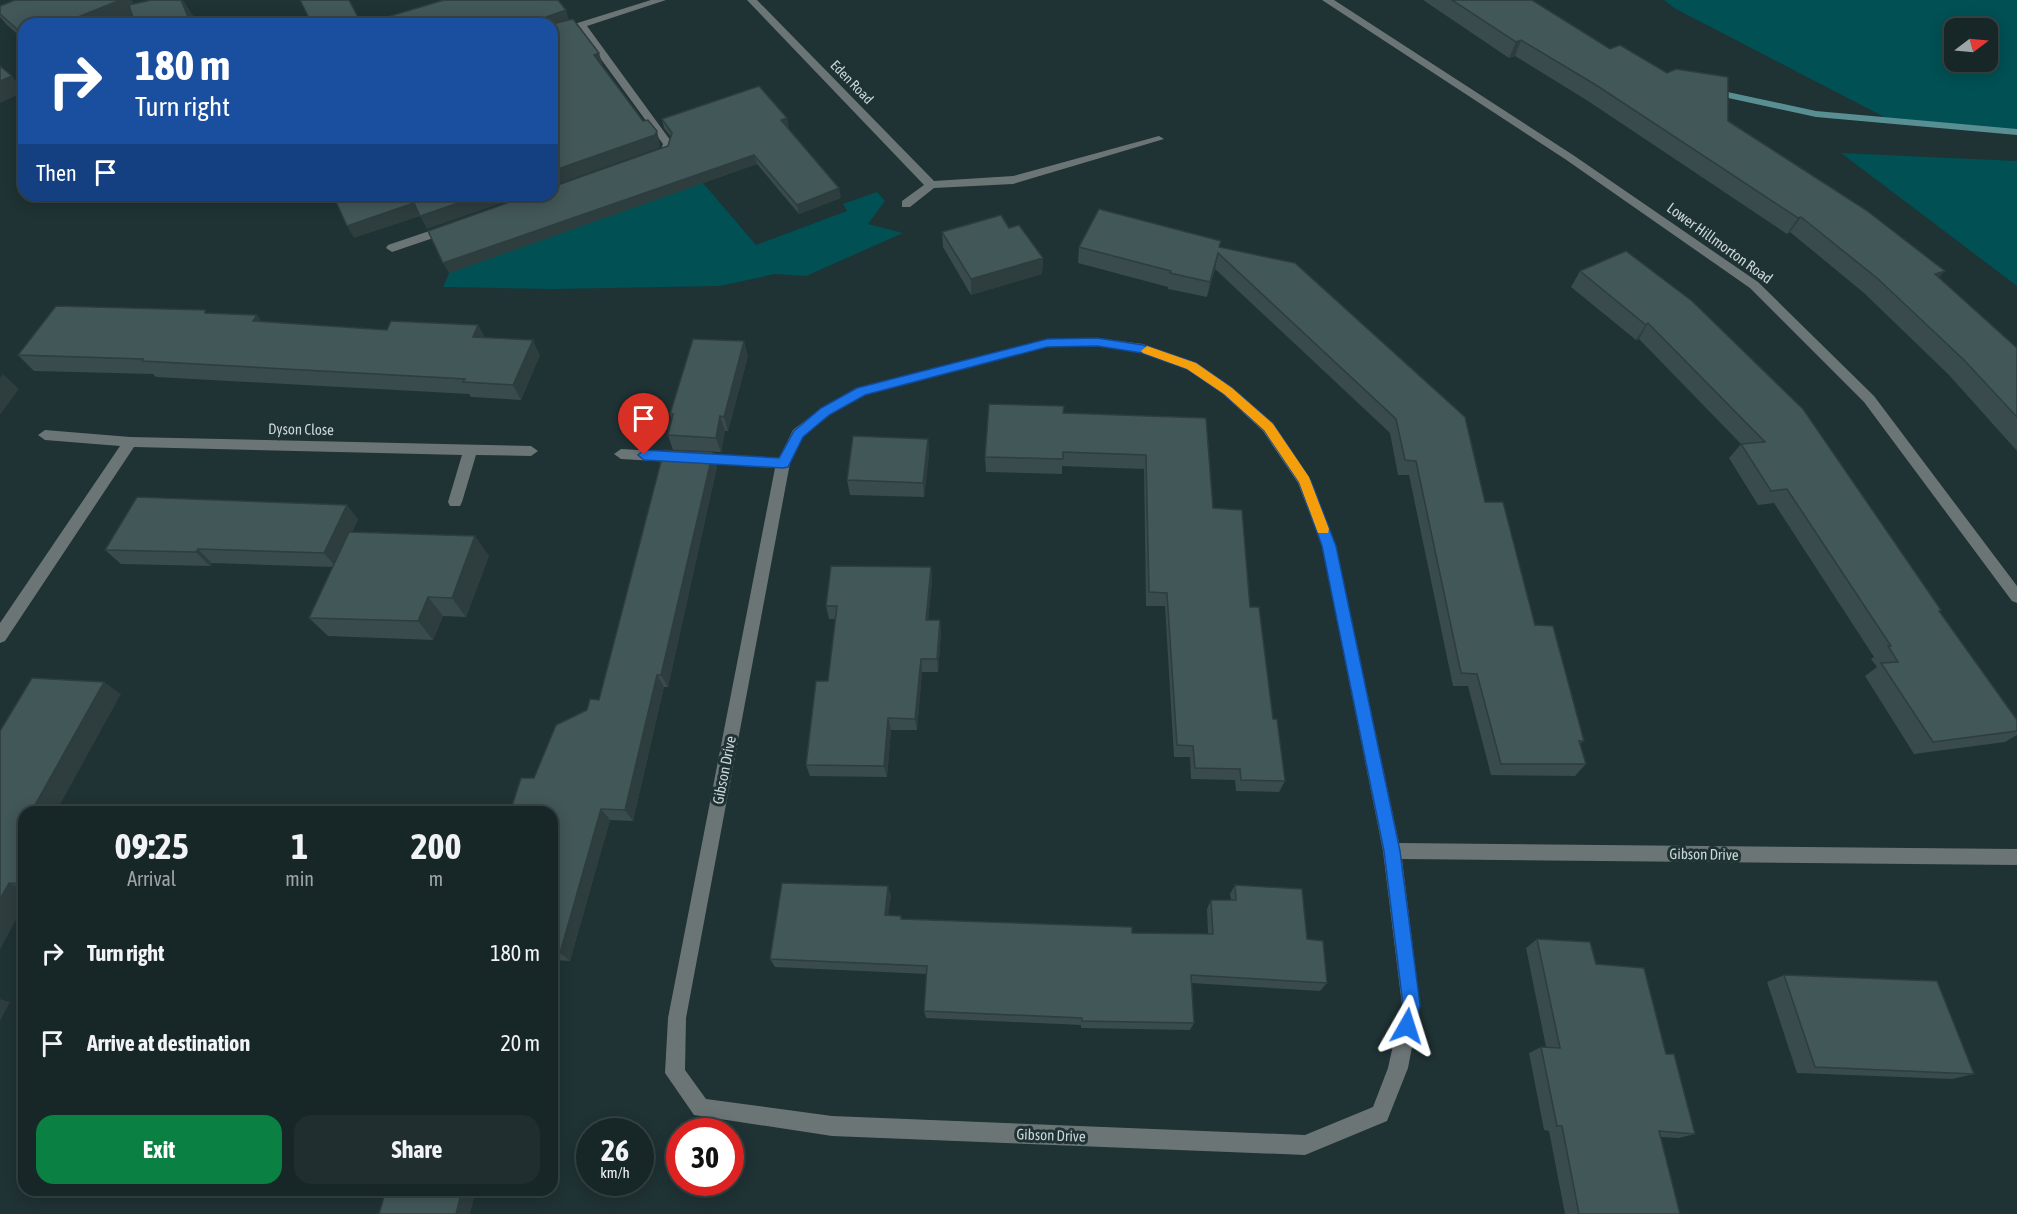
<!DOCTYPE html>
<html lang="en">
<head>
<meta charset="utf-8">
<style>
	:root { --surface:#172627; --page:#202e2f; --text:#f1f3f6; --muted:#9ea5a7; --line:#364344; --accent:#0b8043 }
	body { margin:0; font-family:"Asap Condensed",sans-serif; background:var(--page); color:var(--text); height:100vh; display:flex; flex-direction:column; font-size:22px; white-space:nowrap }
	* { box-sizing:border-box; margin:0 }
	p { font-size:20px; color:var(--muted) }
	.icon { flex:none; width:33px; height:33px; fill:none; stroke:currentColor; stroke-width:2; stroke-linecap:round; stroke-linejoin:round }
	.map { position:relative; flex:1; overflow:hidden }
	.panel { position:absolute; left:18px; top:806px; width:540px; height:390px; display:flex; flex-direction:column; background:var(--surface); border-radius:18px; box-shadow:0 3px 15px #0003,0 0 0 2px var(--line) }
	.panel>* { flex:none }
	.hud { position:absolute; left:18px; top:18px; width:540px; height:183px; border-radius:18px; box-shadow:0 3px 15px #0003,0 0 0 2px var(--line); background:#1a4fa0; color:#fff; overflow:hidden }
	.needle { width:39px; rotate:74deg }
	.tools { position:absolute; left:1944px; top:18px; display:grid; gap:12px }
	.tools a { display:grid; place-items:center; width:54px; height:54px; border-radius:12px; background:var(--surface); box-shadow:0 3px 15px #0003,0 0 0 2px var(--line); font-size:30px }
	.speed { position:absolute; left:576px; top:1118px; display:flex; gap:12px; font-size:30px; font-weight:700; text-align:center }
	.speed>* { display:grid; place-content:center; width:78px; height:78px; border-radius:50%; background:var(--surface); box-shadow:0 3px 15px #0003,0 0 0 2px var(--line); line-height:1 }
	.speed small { font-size:15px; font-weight:400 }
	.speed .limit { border:9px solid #d22; background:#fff; color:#111 }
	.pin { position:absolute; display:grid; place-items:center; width:51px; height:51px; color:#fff; margin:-62px -26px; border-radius:50% 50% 50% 0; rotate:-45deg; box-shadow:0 0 6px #0007 }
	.pin .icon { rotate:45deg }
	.me { position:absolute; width:66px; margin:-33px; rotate:6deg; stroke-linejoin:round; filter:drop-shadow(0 0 4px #0008) }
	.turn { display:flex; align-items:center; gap:21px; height:126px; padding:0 18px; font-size:27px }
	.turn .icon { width:78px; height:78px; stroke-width:2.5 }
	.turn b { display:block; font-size:42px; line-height:51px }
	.then { display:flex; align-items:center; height:57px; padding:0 18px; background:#0003; gap:12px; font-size:22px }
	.eta { display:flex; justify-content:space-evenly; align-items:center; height:102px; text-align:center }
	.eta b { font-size:36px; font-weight:700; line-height:42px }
	.primary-button { display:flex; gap:12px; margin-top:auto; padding:12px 18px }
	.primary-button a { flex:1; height:69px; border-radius:18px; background:var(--accent); color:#fff; font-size:24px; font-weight:700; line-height:69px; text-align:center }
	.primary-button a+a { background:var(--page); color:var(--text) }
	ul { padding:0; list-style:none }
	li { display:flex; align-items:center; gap:18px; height:90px; padding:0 18px }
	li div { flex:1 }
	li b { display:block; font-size:22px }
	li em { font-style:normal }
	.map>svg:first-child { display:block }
</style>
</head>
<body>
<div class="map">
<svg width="2017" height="1214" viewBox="0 0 2017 1214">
	<rect width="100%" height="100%" fill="#1f3234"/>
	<path fill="#005054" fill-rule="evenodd" d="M1664,0H2017V132L1892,121L1674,8ZM1954,28H1988V62H1954Z
		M1841,153L2017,161V286Z
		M703,183L756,245L847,211L843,204L877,192L885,201L868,224L903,233L806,276L775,274L720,286L554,289L443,287L449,273Z"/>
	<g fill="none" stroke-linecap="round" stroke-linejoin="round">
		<path fill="#588f93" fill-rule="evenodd" d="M1723,91L1816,111L2017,129V135L1816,117L1719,96L1718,94Z"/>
		<path fill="#6c7576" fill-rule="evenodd" d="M651,0H666L587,26L673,144L670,154L654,159L648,156L661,150L663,144L579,29L552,37V31Z
			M747,0H757L934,181L1013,176L1159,136L1164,139L1013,184L934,188L910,207H902V201L924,185Z
			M1322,0H1334L1573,155L1758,282L1874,396L2017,586V603L2012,601L1864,402L1750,288L1565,159Z
			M447,225L451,226V232L392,252L386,248L388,245Z
			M1097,338L1143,344L1197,363L1233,388L1273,423L1309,477L1336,546L1399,843L2017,849V865L1402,859L1420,1005L1408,1068L1387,1121L1305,1155L832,1136L694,1115L665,1073L668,1018L775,468L621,459L614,454L621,449L779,458L793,430L820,409L856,388L1047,339ZM1097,346L1142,353L1187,369L1223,394L1263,431L1298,483L1322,546L1383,851L1402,1005L1388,1068L1373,1107L1305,1135L832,1116L706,1099L685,1070L686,1018L790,463L803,437L830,415L865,395L1047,347Z
			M45,430L130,437L531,446L538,451L531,456L476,455L462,502L460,506H450L448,502L462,455L134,447L5,641L0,643V623L120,446L45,440L38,435Z"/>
	</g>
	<path fill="#394b4c" d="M131,0L134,4L192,14L196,24H135L132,15L110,24H24V40L6,24L0,17V6Z
		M1423,0H1532L1610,49L1728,121L1939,278L2017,348V451L1949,375L1864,293L1790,232L1787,234L1588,101L1515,56L1509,58Z
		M787,118L788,128L841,198L799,214L757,164L449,273L668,146L671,137L664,128L662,119Z
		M1009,228L1043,258L1042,274L971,295L943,247L942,232Z
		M1079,247H1220L1485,502L1535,625L1584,741L1580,744L1586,764L1575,776L1491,775L1468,686H1453L1409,475H1398L1390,433L1215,269L1207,297L1168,289V287L1078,263Z
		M1626,251L1941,610L1940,612L2017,720V735L2005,742L1914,754L1865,676L1877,667L1871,659L1874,657L1774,503L1758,505L1729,458L1741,444L1639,339L1636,340L1571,287L1580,271Z
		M207,313L257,315L261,321L387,330L478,325L485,338L540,355L521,400L471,397L469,394L156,377L153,374L34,371L18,355Z
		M748,356L728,431H725L721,452L673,450L668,435L672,419L670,414Z
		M1063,413L1206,418L1213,508L1250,607L1273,719L1285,781L1279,792L1236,791L1235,780L1191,779L1190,757H1174L1165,606H1146L1144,469L1062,466V474L986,472L985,457Z
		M928,439L929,454L924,497L850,495L847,480Z
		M717,467L668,687H664L633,821L610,820L570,961L552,960V812L534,778L587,710L599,700Z
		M358,519L352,532L475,536L489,556L466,617L443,616L433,640L328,636L309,618L333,567L212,563L210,566L121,564L105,550Z
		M931,567L932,581L928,620H940L941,633L938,672H922L917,730H891L887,777L810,776L806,765L828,681L836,619H829L826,606Z
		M121,694L24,812V904L0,949V731Z
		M1235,885L1307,939L1327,983L1320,991L1191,983L1194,1023L1190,1030L1081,1028V1025L926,1018L924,1011L927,974L775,967L770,959L891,896L888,915L901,916L902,919L1132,933L1208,934L1207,909L1211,900H1231L1230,894Z
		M1537,939L1596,964L1666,1054L1695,1134L1679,1138L1661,1137L1680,1214H1565L1549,1131L1544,1130L1529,1053L1541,1047H1546L1526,948Z
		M1784,975L1974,1074L1952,1079L1797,1073L1767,982Z"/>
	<path fill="#2e3d3e" d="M120,0H131L139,12L110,24H61Z
		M181,0H183L192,14L196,24H191Z
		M566,10L570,23L546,24V17Z
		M1521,40L1515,56L1509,58L1516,42Z
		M599,53L603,66L594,55Z
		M12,76L24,92L0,103V81Z
		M787,118L789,128L783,130L781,120Z
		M657,131L660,144L659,148L552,186V171Z
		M754,155L757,164L449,273L443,263Z
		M839,188L841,198L799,214L797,205Z
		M482,195H525L427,229L420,216Z
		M414,203L421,216L354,238L347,226Z
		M1801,217L1790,232L1787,234L1798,218Z
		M1218,253L1215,269L1207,297L1210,282Z
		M1043,258L1042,274L971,295V279Z
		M1945,271L1932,286L1935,274Z
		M257,315L268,331L253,321Z
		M1648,323L1639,339L1636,340L1646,325Z
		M478,325L486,340L473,337Z
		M533,340L540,355L521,400L513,385Z
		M744,341L748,356L728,431L724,417Z
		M3,374L19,389L0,415V378Z
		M720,416L725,431L721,452L716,438Z
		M928,439L929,454L924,497L923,483Z
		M713,452L717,467L668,687L661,675Z
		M347,505L358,519L336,567L324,553Z
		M475,536L489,556L466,617L452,598Z
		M198,549L212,563L210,566L196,552Z
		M931,567L932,581L927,633L926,620Z
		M428,597L443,616L433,640L418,621Z
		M940,620L941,633L938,672L937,659Z
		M921,659L922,672L917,730L915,719Z
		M657,675L664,687L633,821L625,810Z
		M104,682L121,694L56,812H31Z
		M888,718L891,730L887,777L884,766Z
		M601,809L610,820L570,961L560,953Z
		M9,883L24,890V904L0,949V899Z
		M888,886L891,896L887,923L885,915Z
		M0,999L10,1002L0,1021Z
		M462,1190H476L470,1214H456Z"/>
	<path fill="#425758" stroke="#2e3d3e" stroke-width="1.5" d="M15,0H120L61,24H24V35L0,14V6Z
		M151,0H181L191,24H135L129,5Z
		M300,0H349L361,23L358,24H312Z
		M444,0H558L566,10L546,17V24H383L380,19Z
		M1452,0H1532L1610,49L1620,45L1667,73L1676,69L1728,77V121L1866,210L1945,271L1935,274L2017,348V417L1964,360L1877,278L1801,217L1798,218L1596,85L1521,40L1516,42Z
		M573,19L599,53L594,55L643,121L648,120L657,131L655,135L552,171V24Z
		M0,66L12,76L0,81Z
		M759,86L787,118L781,120L839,188L797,205L754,155L443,263L428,231L530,195H552V187L668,146L672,133L662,119Z
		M333,195H482L420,216L414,203L347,226Z
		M1099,209L1221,241L1219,247L1295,263L1465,417L1485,502H1503L1535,625L1553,626L1584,741H1579L1586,764H1501L1477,674L1461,673L1416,461L1405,460L1396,419L1218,253L1210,282L1170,273L1171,271L1079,247Z
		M1001,215L1009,228L1019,225L1043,258L971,279L942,232Z
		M1626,251L1692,301L1803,409L1941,610L1939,611L2017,720V731L1933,742L1881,663L1898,662L1888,646H1891L1787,489L1771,491L1741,444L1765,442L1648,323L1646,325L1580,271Z
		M56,306L205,310V313L257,315L253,321L387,330L391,321L478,325L473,337L533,340L513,385L463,382L465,379L142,361L143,359L18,355Z
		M693,339L744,341L724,417L720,416L716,438L668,435L673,414H670Z
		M989,404L1064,406L1063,413L1206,418L1213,508L1242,510L1250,607H1259L1273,719H1277L1285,781L1241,780L1240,769L1195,768L1193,746L1177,745L1167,593L1149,592L1146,455L1063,452V459L985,457Z
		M853,436L928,439L923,483L847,480Z
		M664,450L713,452L661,675H657L625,810L601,809L560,953H552V812H510L521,778H534L556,725L587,710L590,699L599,700Z
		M137,497L347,505L324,553L198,549L196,552L105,550Z
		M349,532L475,536L452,598L428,597L418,621L309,618Z
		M831,566L931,567L926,620H940L937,659H921L915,719L888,718L884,766L806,765L816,681H828L837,606H826Z
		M32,678L104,682L31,812H24V884L9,883L0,899V731Z
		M782,883L888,886L885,915L901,916V919L1132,927V933L1213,934L1211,900H1236L1235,885L1302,889L1307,939L1323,941L1327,983L1191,975L1194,1023L1082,1021V1018L924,1011L927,966L770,959Z
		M1537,939L1590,942L1596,964L1644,968L1666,1054H1674L1695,1134L1659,1131L1680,1214H1579L1562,1126H1557L1541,1047L1560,1048Z
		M1784,975L1937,981L1974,1074L1815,1067Z
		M386,1190H462L456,1214H379Z"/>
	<path fill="#1a73e8" stroke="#114b97" stroke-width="1.5" d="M1097,338L1143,345L1196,363L1232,388L1273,424L1311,481L1336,546L1400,851L1420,1005L1413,1032L1407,1035L1401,1032L1398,1026L1403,1005L1384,851L1322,546L1299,482L1264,430L1224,394L1187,369L1142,353L1097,346L1047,347L865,395L829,415L803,437L788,467L783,468L644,460L638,455L644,450L779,458L794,431L821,408L857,388L1047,339Z"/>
	<path fill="#f59e0b" d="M1147,346L1196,363L1232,388L1273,424L1309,477L1329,529L1328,533H1318L1299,482L1264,430L1224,394L1187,369L1143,353L1141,351Z"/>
	<g text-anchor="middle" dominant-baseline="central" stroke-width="6" stroke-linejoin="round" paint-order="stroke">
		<g font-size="14" fill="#cbd6d7" stroke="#1f3234">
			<text transform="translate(852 82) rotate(46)">Eden Road</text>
		</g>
		<g font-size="15" fill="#cbd6d7" stroke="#1f3234">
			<text transform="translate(1720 243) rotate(36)">Lower Hillmorton Road</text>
			<text transform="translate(301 429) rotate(1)">Dyson Close</text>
			<text transform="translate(724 770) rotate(-79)">Gibson Drive</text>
			<text transform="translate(1704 854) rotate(1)">Gibson Drive</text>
			<text transform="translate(1051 1135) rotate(2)">Gibson Drive</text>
		</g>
	</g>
</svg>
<div class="tools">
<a><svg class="needle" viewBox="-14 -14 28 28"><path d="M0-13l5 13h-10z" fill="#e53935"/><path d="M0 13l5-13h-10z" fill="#9ea5a7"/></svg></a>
</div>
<div class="speed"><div>26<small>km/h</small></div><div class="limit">30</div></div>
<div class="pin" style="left:644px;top:455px;background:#d93025"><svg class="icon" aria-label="arrive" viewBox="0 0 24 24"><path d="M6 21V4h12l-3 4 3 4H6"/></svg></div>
<svg class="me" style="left:1407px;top:1026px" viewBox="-20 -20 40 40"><path d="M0-17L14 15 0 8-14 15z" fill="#1a73e8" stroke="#fff" stroke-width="4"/></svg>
<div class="hud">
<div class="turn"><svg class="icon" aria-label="right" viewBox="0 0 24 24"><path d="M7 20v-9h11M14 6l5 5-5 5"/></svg><div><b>180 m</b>Turn right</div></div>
<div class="then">Then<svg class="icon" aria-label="arrive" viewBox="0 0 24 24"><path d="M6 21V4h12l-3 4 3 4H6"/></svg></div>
</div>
<section class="panel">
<div class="eta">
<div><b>09:25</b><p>Arrival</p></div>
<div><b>1</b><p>min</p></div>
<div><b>200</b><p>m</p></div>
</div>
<ul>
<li><svg class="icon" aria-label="right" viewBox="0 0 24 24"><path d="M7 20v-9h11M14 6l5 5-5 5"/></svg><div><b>Turn right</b></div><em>180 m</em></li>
<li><svg class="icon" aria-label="arrive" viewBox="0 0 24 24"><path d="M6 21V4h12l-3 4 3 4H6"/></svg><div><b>Arrive at destination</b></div><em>20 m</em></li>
</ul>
<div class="primary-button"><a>Exit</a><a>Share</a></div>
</section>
</div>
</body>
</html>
